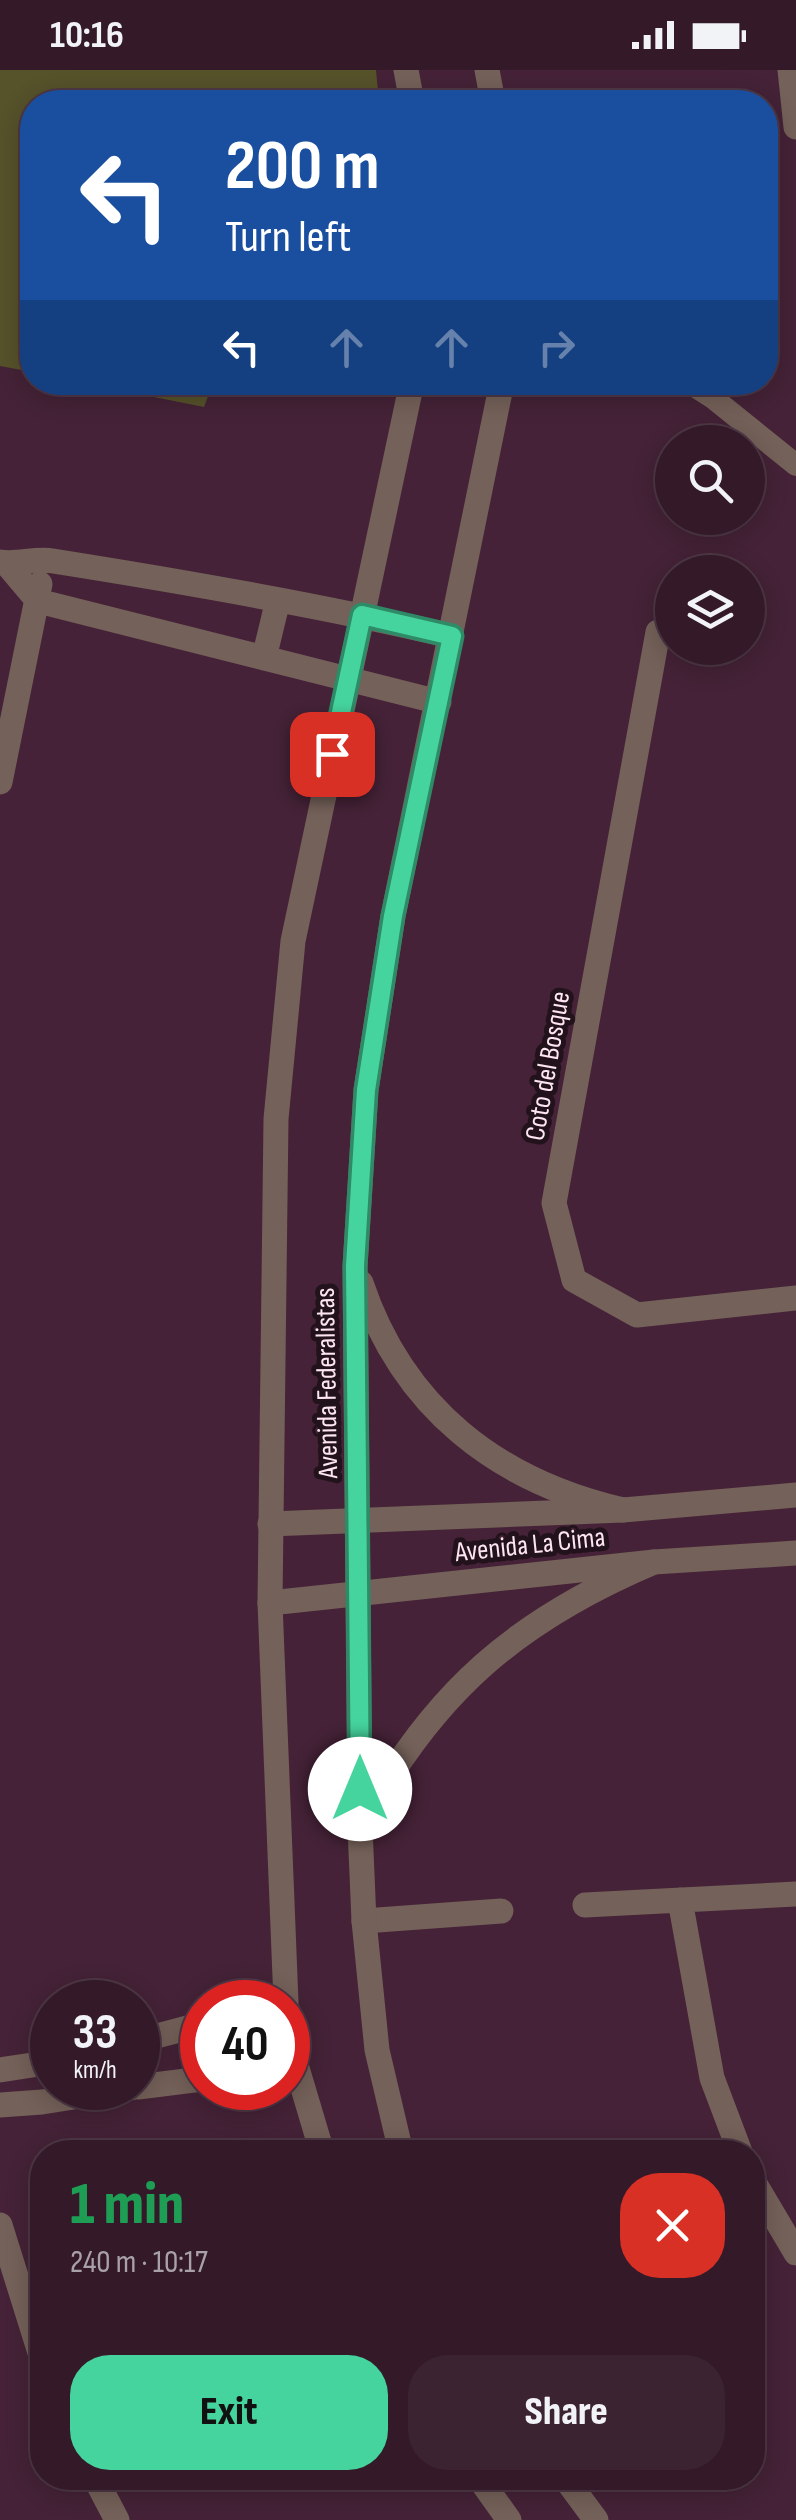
<!DOCTYPE html>
<html lang="en">
<head>
<meta charset="utf-8">
<style>
	:root { --surface:#341a29; --page:#3c2331; --text:#f1f3f6; --muted:#a9a1a8; --line:#4e3846; --accent:#46d49e }
	body { margin:0; font-family:"Sofia Sans Condensed",sans-serif; background:var(--page); color:var(--text); height:100vh; display:flex; flex-direction:column; font-size:38px; white-space:nowrap }
	* { box-sizing:border-box; margin:0 }
	p { font-size:32px; color:var(--muted) }
	.icon { flex:none; width:55px; height:55px; fill:none; stroke:currentColor; stroke-width:2; stroke-linecap:round; stroke-linejoin:round }
	.map { position:relative; flex:1; overflow:hidden }
	.details { position:absolute; left:30px; top:2070px; width:735px; height:350px; display:flex; flex-direction:column; background:var(--surface); border-radius:40px; box-shadow:0 5px 25px #0003,0 0 0 2px var(--line) }
	.details>* { flex:none }
	.banner { position:absolute; left:20px; top:20px; width:758px; height:305px; border-radius:40px; box-shadow:0 5px 25px #0003,0 0 0 2px var(--line); background:#1a4fa0; color:#fff; overflow:hidden }
	.tools { position:absolute; left:655px; top:355px; display:grid; gap:20px }
	.tools a { display:grid; place-items:center; width:110px; height:110px; border-radius:50%; background:var(--surface); box-shadow:0 5px 25px #0003,0 0 0 2px var(--line); font-size:50px }
	.speed { position:absolute; left:30px; top:1910px; display:flex; gap:20px; font-size:50px; font-weight:700; text-align:center }
	.speed>* { display:grid; place-content:center; width:130px; height:130px; border-radius:50%; background:var(--surface); box-shadow:0 5px 25px #0003,0 0 0 2px var(--line); line-height:1 }
	.speed small { font-size:25px; font-weight:400 }
	.speed .limit { border:15px solid #d22; background:#fff; color:#111 }
	.pin { position:absolute; display:grid; place-items:center; width:85px; height:85px; color:#fff; margin:-42px; border-radius:20px; box-shadow:0 5px 15px #0006 }
	.me { position:absolute; width:110px; margin:-55px; rotate:0deg; stroke-linejoin:round; filter:drop-shadow(0 0 8px #0008) }
	.turn { display:flex; align-items:center; gap:35px; height:210px; padding:0 40px; font-size:45px }
	.turn .icon { width:130px; height:130px; stroke-width:2.5 }
	.turn b { display:block; font-size:70px; line-height:85px }
	.lanes { display:flex; align-items:center; height:95px; padding:0 40px; background:#0003; justify-content:center; gap:50px; direction:ltr }
	.lanes .off { opacity:.35 }
	.round { display:grid; place-items:center; flex:none; width:105px; height:105px; border-radius:40px; background:var(--page) }
	.head { display:flex; align-items:center; justify-content:space-between; height:170px; padding:0 40px }
	h1 { font-size:60px; font-weight:800; line-height:75px; color:#1e9e55 }
	.cta { display:flex; gap:20px; margin-top:auto; padding:20px 40px }
	.cta a { flex:1; height:115px; border-radius:40px; background:var(--accent); color:#111; font-size:40px; font-weight:800; line-height:115px; text-align:center }
	.cta a+a { background:var(--page); color:var(--text) }
	.status { display:flex; justify-content:space-between; align-items:center; height:70px; padding:0 50px; background:var(--surface); direction:ltr }
	.status svg { height:28px; fill:currentColor }
	.map>svg:first-child { display:block }
</style>
</head>
<body>
<div class="status"><b>10:16</b><svg viewBox="0 0 49 12"><path d="M0 12V9h3v3zM5 12V6h3v6zM10 12V3h3v9zM15 12V0h3v12zM26 1h20v11H26zM47 4h2v5h-2z"/></svg></div>
<div class="map">
<svg width="796" height="2450" viewBox="0 0 796 2450">
	<rect width="100%" height="100%" fill="#452237"/>
	<path fill="#56522a" d="M0,0H376L379,32H32V302L0,296Z
		M84,313H213L204,337Z"/>
	<g fill="none" stroke-linecap="round" stroke-linejoin="round">
		<path stroke="#746159" stroke-width="22" d="M688,312L713,328L796,395"/>
		<path stroke="#746159" stroke-width="25" d="M790,0L796,57
			M0,492C17,495 35,488 53,491C186,512 320,535 451,566
			M6,493L38,531L439,632
			M658,562L554,1133L574,1210L637,1245L796,1228
			M264,588L278,530
			M0,712L40,514
			M270,1454L623,1440L796,1425
			M270,1533L654,1492L796,1483
			M680,1830L712,2008L740,2082
			M585,1835L796,1824
			M364,1851L501,1841
			M138,1971L202,1954
			M0,2000L52,1992
			M138,2017L202,2009
			M0,2035L42,2032L131,2018
			M752,2109L796,2183
			M0,2155L42,2289
			M95,2408L117,2450"/>
		<path stroke="#746159" stroke-width="25" d="M406,0L412,32
			M487,0L493,32
			M361,1213C403,1338 497,1411 623,1440
			M362,1754C433,1622 517,1550 654,1492
			M286,1932L270,1533L276,1049L293,871L412,312
			M288,1941L297,1998L322,2082
			M401,2082L377,1980L364,1851L360,1758L355,1197L366,1020L393,846L502,312
			M479,2408L509,2450
			M565,2408L596,2450"/>
	</g>
	<g fill="none" stroke-linecap="round" stroke-linejoin="round">
		<g stroke="#2e8a67" stroke-width="25">
			<path id="route" d="M332,684L362,545L452,566L393,846L366,1020L355,1196L360,1719"/>
		</g>
		<use href="#route" stroke="#46d49e" stroke-width="18"/>
	</g>
	<g text-anchor="middle" dominant-baseline="central" stroke-width="10" stroke-linejoin="round" paint-order="stroke">
		<g font-size="28" fill="#fde5f2" stroke="#22121b">
			<text transform="translate(548 996) rotate(-80)">Coto del Bosque</text>
			<text transform="translate(327 1313) rotate(-91)">Avenida Federalistas</text>
			<text transform="translate(530 1475) rotate(-6)">Avenida La Cima</text>
		</g>
	</g>
</svg>
<div class="tools">
<a><svg class="icon" aria-label="search" viewBox="0 0 24 24"><circle cx="10" cy="10" r="6"/><path d="M15 15l6 6"/></svg></a>
<a><svg class="icon" aria-label="layers" viewBox="0 0 24 24"><path d="M12 4l9 5-9 5-9-5zM3 14l9 5 9-5"/></svg></a>
</div>
<div class="speed"><div>33<small>km/h</small></div><div class="limit">40</div></div>
<div class="pin" style="left:332px;top:684px;background:#d93025"><svg class="icon" aria-label="arrive" viewBox="0 0 24 24"><path d="M6 21V4h12l-3 4 3 4H6"/></svg></div>
<svg class="me" style="left:360px;top:1719px" viewBox="-20 -20 40 40"><circle r="19" fill="#fff"/><path d="M0-13L10 11 0 6-10 11z" fill="#46d49e"/></svg>
<div class="banner">
<div class="turn"><svg class="icon" aria-label="left" viewBox="0 0 24 24"><path d="M17 20v-9H6M10 6l-5 5 5 5"/></svg><div><b>200 m</b>Turn left</div></div>
<div class="lanes"><svg class="icon" aria-label="left" viewBox="0 0 24 24"><path d="M17 20v-9H6M10 6l-5 5 5 5"/></svg><svg class="icon off" aria-label="ahead" viewBox="0 0 24 24"><path d="M12 20V5M6 11l6-6 6 6"/></svg><svg class="icon off" aria-label="ahead" viewBox="0 0 24 24"><path d="M12 20V5M6 11l6-6 6 6"/></svg><svg class="icon off" aria-label="right" viewBox="0 0 24 24"><path d="M7 20v-9h11M14 6l5 5-5 5"/></svg></div>
</div>
<section class="details">
<div class="head"><div><h1>1 min</h1><p>240 m · 10:17</p></div><a class="round" style="background:#d93025;color:#fff"><svg class="icon" aria-label="close" viewBox="0 0 24 24"><path d="M6 6l12 12M18 6L6 18"/></svg></a></div>
<div class="cta"><a>Exit</a><a>Share</a></div>
</section>
</div>
</body>
</html>
